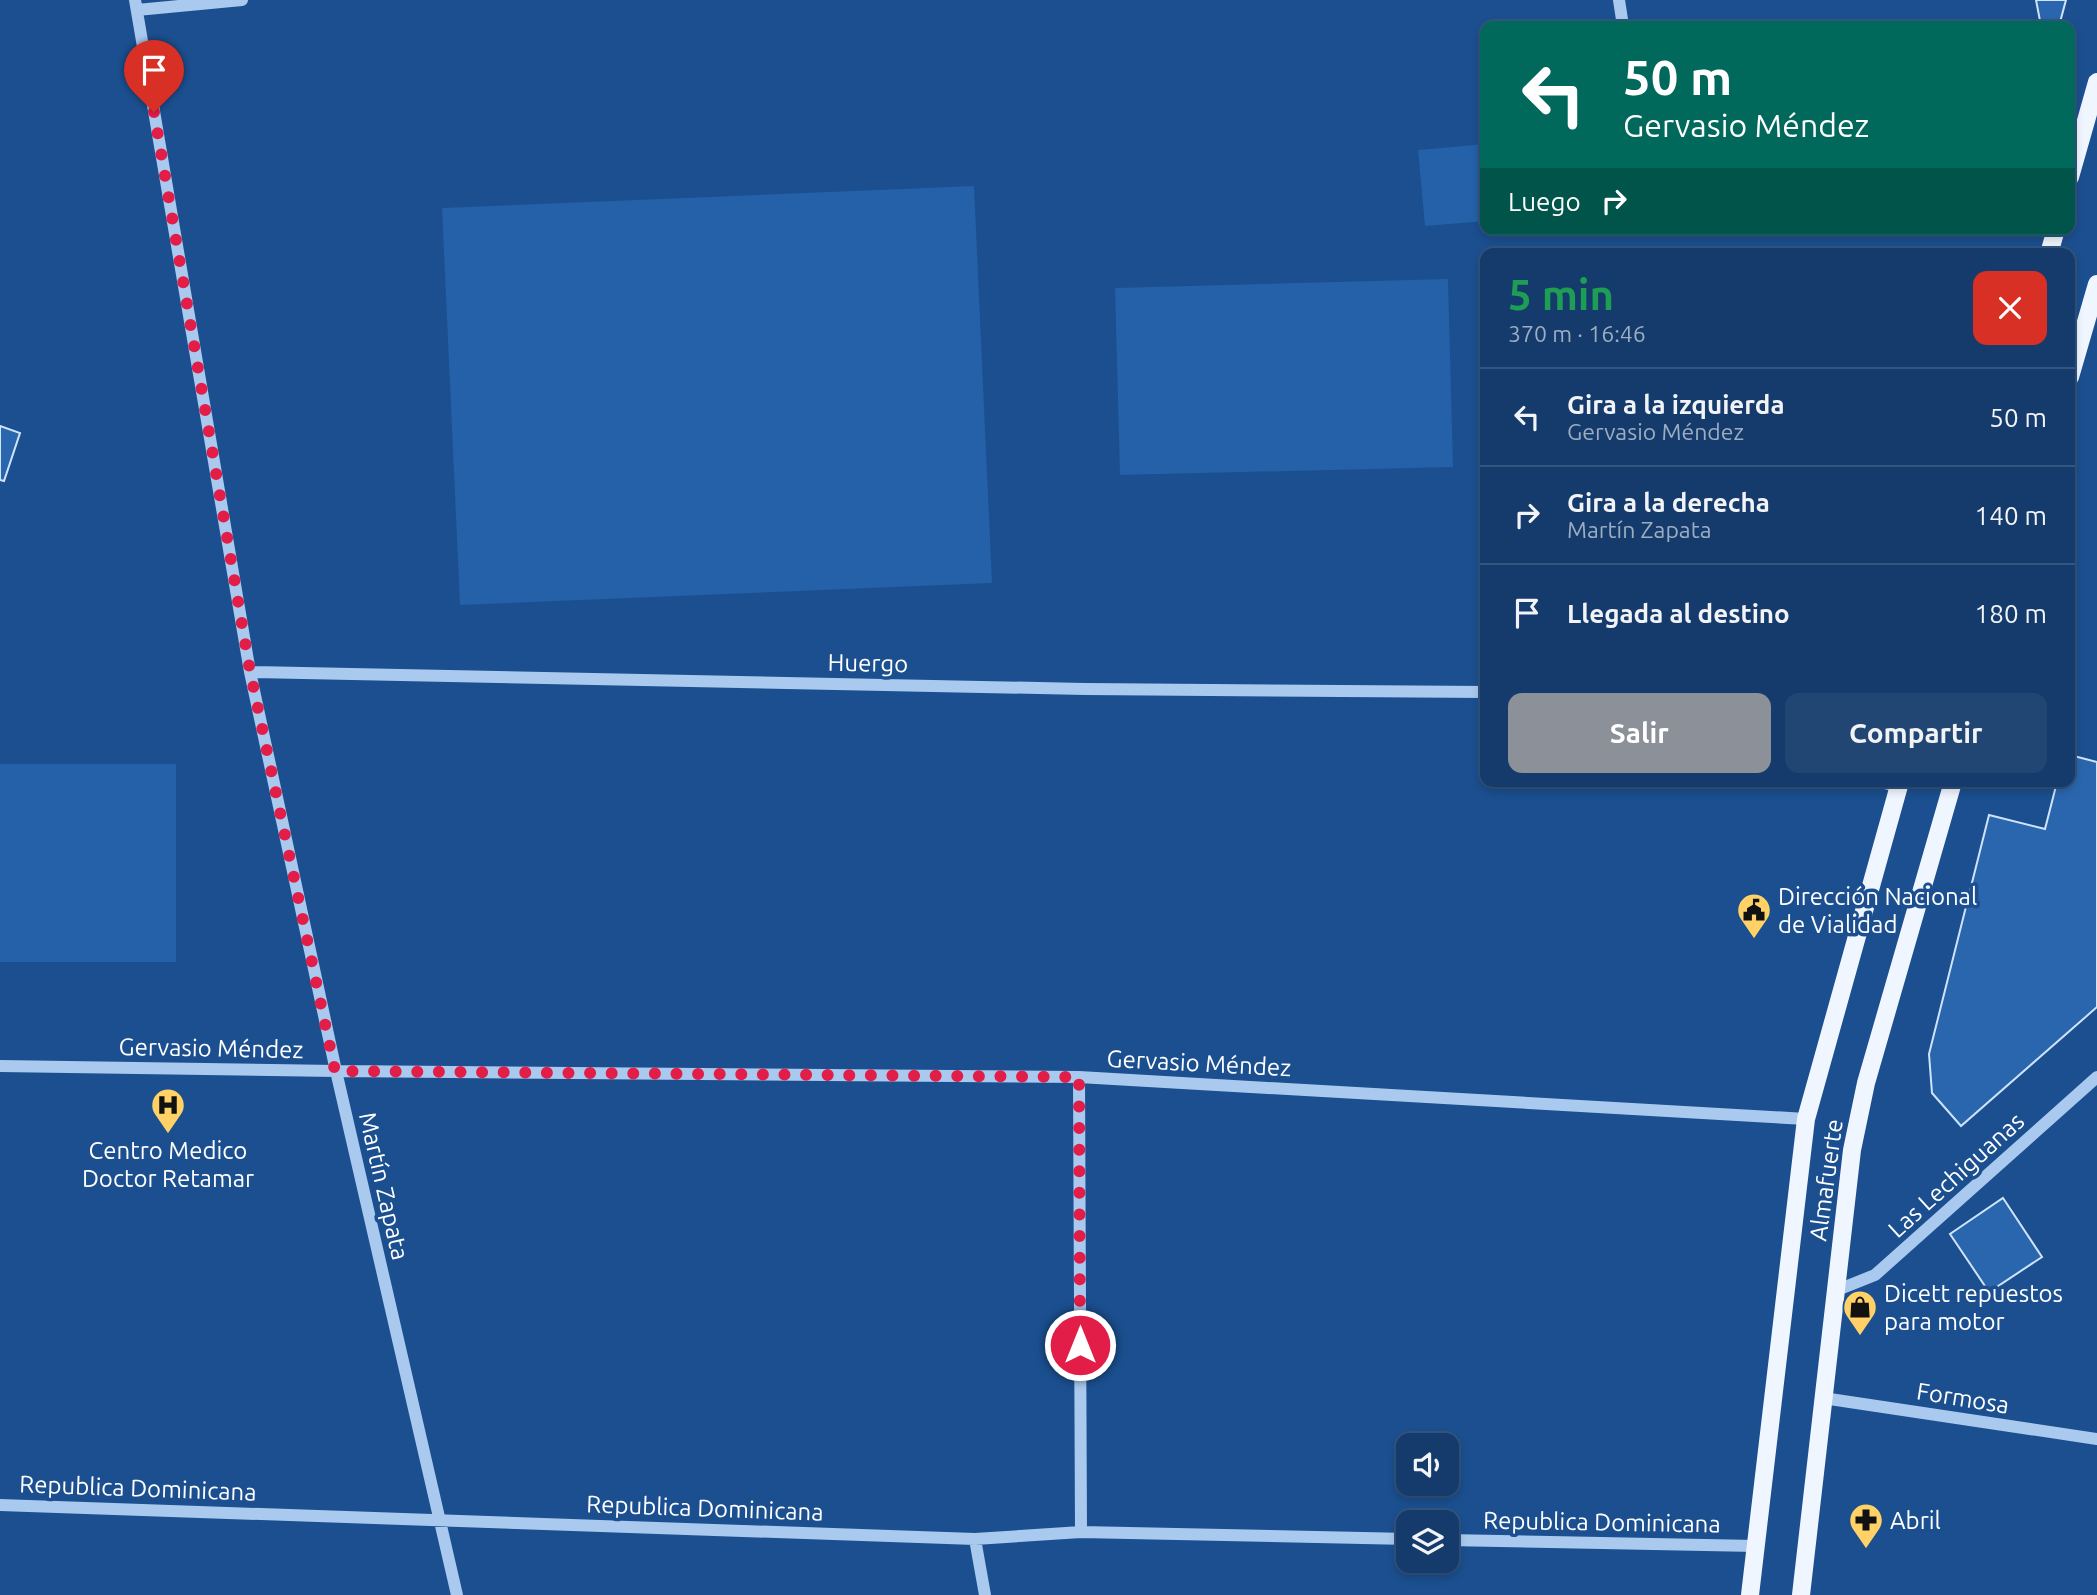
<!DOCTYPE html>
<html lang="es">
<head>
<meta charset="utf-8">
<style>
	:root { --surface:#143b6b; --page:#214673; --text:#f1f3f6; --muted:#9dadc1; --line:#33557e; --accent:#8c9099 }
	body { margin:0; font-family:Ubuntu,sans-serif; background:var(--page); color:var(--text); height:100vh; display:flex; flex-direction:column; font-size:26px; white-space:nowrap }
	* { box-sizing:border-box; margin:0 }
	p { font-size:23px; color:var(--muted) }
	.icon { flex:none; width:38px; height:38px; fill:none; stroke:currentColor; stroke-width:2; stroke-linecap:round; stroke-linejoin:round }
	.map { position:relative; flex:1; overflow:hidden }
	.panel { position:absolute; left:1480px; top:248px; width:595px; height:539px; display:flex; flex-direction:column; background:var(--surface); border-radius:14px; box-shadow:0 4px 10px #0003,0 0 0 2px var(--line) }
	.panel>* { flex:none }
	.hud { position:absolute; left:1480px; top:21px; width:595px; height:214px; border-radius:14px; box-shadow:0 4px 10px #0003,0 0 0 2px var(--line); background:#00695c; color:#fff; overflow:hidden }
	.buttons { position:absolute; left:1396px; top:1433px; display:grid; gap:14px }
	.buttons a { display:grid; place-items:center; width:63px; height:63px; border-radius:14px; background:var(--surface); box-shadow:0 4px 10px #0003,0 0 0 2px var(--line); font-size:35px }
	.pin { position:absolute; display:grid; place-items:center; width:60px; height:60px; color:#fff; margin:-72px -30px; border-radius:50% 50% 50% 0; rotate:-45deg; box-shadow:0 0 7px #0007 }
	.pin .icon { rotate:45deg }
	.me { position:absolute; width:77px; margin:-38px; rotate:0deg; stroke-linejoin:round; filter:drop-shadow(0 0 5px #0008) }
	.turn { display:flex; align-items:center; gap:24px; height:147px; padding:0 28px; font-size:32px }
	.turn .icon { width:91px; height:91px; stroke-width:2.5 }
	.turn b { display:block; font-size:49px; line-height:60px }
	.then { display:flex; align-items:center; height:66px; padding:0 28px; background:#0003; gap:14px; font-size:26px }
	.round { display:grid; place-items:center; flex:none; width:74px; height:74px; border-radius:14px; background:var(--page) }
	.summary { display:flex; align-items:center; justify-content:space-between; height:119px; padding:0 28px }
	h1 { font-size:42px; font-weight:700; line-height:52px; color:#1e9e55 }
	.button { display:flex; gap:14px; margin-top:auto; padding:14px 28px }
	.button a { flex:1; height:80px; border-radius:14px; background:var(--accent); color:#fff; font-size:28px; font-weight:700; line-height:80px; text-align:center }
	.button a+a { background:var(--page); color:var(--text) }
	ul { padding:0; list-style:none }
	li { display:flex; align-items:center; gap:21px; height:98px; padding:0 28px; border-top:2px solid var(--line) }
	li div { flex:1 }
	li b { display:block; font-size:26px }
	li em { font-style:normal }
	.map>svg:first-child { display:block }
</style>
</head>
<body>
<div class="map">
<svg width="2097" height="1595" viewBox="0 0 2097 1595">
	<rect width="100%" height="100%" fill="#1b4f8f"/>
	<path fill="#2461a8" d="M1486,144V221L1425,226L1418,150Z
		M974,186L992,583L460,605L442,208Z
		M1448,279L1453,467L1120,475L1115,288Z
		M0,764H176V962H0Z"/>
	<path fill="#2a66ad" stroke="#cfe3fa" stroke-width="2" d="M2036,0H2066L2059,26H2041Z
		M0,426L20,433L4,481L0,480Z
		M2070,755L2097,762V1007L1961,1126L1932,1093L1929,1054L1989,815L2045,829L2057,782H2070Z
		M2003,1198L2042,1257L1989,1292L1950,1234Z"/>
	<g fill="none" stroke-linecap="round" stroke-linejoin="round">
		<path stroke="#a9c9ee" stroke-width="12" d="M135,0L250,672L336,1071L457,1595
			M1619,0L1623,26
			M137,10L242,0
			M250,672L1085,689L1486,692
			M1881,782L1899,787
			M0,1066L336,1071L1079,1077L1806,1119
			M1079,1077L1081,1532
			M1835,1291L1875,1275L2097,1077
			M1823,1398L2097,1439
			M0,1505L975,1539L1081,1532L1409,1539
			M975,1539L985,1595
			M1447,1540L1756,1546"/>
		<path stroke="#f0f6ff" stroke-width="18" d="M2070,177L2097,82
			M2049,254L2056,229
			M2070,377L2097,284
			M1750,1595L1806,1119L1900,782
			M1801,1595L1852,1150L1866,1083L1953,782"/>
	</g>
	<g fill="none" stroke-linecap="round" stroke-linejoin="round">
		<path stroke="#e11d48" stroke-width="12" stroke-dasharray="0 21.6" d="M154,112L250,671L335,1071L1079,1077L1080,1345"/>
	</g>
	<defs>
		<g id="civic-pin" transform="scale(1.75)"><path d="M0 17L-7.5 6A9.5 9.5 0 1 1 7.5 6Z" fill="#ffd166" stroke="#1b4f8f"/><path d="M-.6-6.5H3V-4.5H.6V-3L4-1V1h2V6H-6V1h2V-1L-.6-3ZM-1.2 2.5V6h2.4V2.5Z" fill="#111"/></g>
		<g id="hospital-pin" transform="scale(1.75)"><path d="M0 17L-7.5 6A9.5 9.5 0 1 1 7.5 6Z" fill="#ffd166" stroke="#1b4f8f"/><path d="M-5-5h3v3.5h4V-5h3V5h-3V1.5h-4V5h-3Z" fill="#111"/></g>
		<g id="shop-pin" transform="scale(1.75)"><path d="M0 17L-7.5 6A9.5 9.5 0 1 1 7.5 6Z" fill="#ffd166" stroke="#1b4f8f"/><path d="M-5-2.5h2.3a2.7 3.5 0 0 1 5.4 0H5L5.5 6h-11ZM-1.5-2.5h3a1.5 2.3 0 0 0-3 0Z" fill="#111"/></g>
		<g id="pharmacy-pin" transform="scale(1.75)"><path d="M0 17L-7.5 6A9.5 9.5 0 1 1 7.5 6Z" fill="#ffd166" stroke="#1b4f8f"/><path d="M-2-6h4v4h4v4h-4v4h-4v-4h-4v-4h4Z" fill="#111"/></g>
	</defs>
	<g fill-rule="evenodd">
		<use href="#civic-pin" x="1754" y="910"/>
		<use href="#hospital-pin" x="168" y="1105"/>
		<use href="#shop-pin" x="1860" y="1307"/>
		<use href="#pharmacy-pin" x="1866" y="1520"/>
	</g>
	<g text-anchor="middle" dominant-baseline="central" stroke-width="7" stroke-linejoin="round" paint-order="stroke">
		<g font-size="24" fill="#fff" stroke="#1b4f8f">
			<text transform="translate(868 663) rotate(1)">Huergo</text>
			<text transform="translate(211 1048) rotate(1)">Gervasio Méndez</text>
			<text transform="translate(1199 1063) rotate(3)">Gervasio Méndez</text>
			<text transform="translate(1956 1175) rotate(-42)">Las Lechiguanas</text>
			<text transform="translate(1826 1180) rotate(-82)">Almafuerte</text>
			<text transform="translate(384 1186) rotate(77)">Martín Zapata</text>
			<text transform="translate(1963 1398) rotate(9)">Formosa</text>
			<text transform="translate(138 1488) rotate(2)">Republica Dominicana</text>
			<text transform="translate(705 1508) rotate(2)">Republica Dominicana</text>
			<text transform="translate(1602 1522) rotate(1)">Republica Dominicana</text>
		</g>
		<g font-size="24" fill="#fff" stroke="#1b4f8f" text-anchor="start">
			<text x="1778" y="896">Dirección Nacional<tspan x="1778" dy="28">de Vialidad</tspan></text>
			<text x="168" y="1150" text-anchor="middle">Centro Medico<tspan x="168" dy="28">Doctor Retamar</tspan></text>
			<text x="1884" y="1293">Dicett repuestos<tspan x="1884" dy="28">para motor</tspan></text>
			<text x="1890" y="1520">Abril</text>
		</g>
	</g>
</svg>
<div class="buttons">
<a><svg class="icon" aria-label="sound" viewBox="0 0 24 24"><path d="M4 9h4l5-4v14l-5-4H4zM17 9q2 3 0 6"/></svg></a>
<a><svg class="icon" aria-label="layers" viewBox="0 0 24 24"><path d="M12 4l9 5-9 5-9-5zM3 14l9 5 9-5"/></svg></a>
</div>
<div class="pin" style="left:154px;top:112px;background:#d93025"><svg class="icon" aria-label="arrive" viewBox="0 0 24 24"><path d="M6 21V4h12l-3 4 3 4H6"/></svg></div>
<svg class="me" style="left:1080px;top:1345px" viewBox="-20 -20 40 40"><circle r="17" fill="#e11d48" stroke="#fff" stroke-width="3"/><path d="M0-11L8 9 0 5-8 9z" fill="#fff"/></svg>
<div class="hud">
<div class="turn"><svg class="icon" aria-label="left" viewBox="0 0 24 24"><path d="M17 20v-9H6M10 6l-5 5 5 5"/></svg><div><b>50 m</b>Gervasio Méndez</div></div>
<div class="then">Luego<svg class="icon" aria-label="right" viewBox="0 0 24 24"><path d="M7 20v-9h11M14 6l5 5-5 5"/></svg></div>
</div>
<section class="panel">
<div class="summary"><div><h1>5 min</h1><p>370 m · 16:46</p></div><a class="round" style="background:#d93025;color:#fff"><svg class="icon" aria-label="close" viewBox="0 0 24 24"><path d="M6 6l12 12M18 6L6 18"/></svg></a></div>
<ul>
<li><svg class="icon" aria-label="left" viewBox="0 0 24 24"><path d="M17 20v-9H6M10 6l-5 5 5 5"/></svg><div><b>Gira a la izquierda</b><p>Gervasio Méndez</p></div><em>50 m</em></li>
<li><svg class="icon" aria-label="right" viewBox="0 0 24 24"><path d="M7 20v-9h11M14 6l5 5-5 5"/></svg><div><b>Gira a la derecha</b><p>Martín Zapata</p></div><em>140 m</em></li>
<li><svg class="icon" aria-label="arrive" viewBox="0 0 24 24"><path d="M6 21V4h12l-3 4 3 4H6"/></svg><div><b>Llegada al destino</b></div><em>180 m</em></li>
</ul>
<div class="button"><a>Salir</a><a>Compartir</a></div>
</section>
</div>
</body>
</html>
